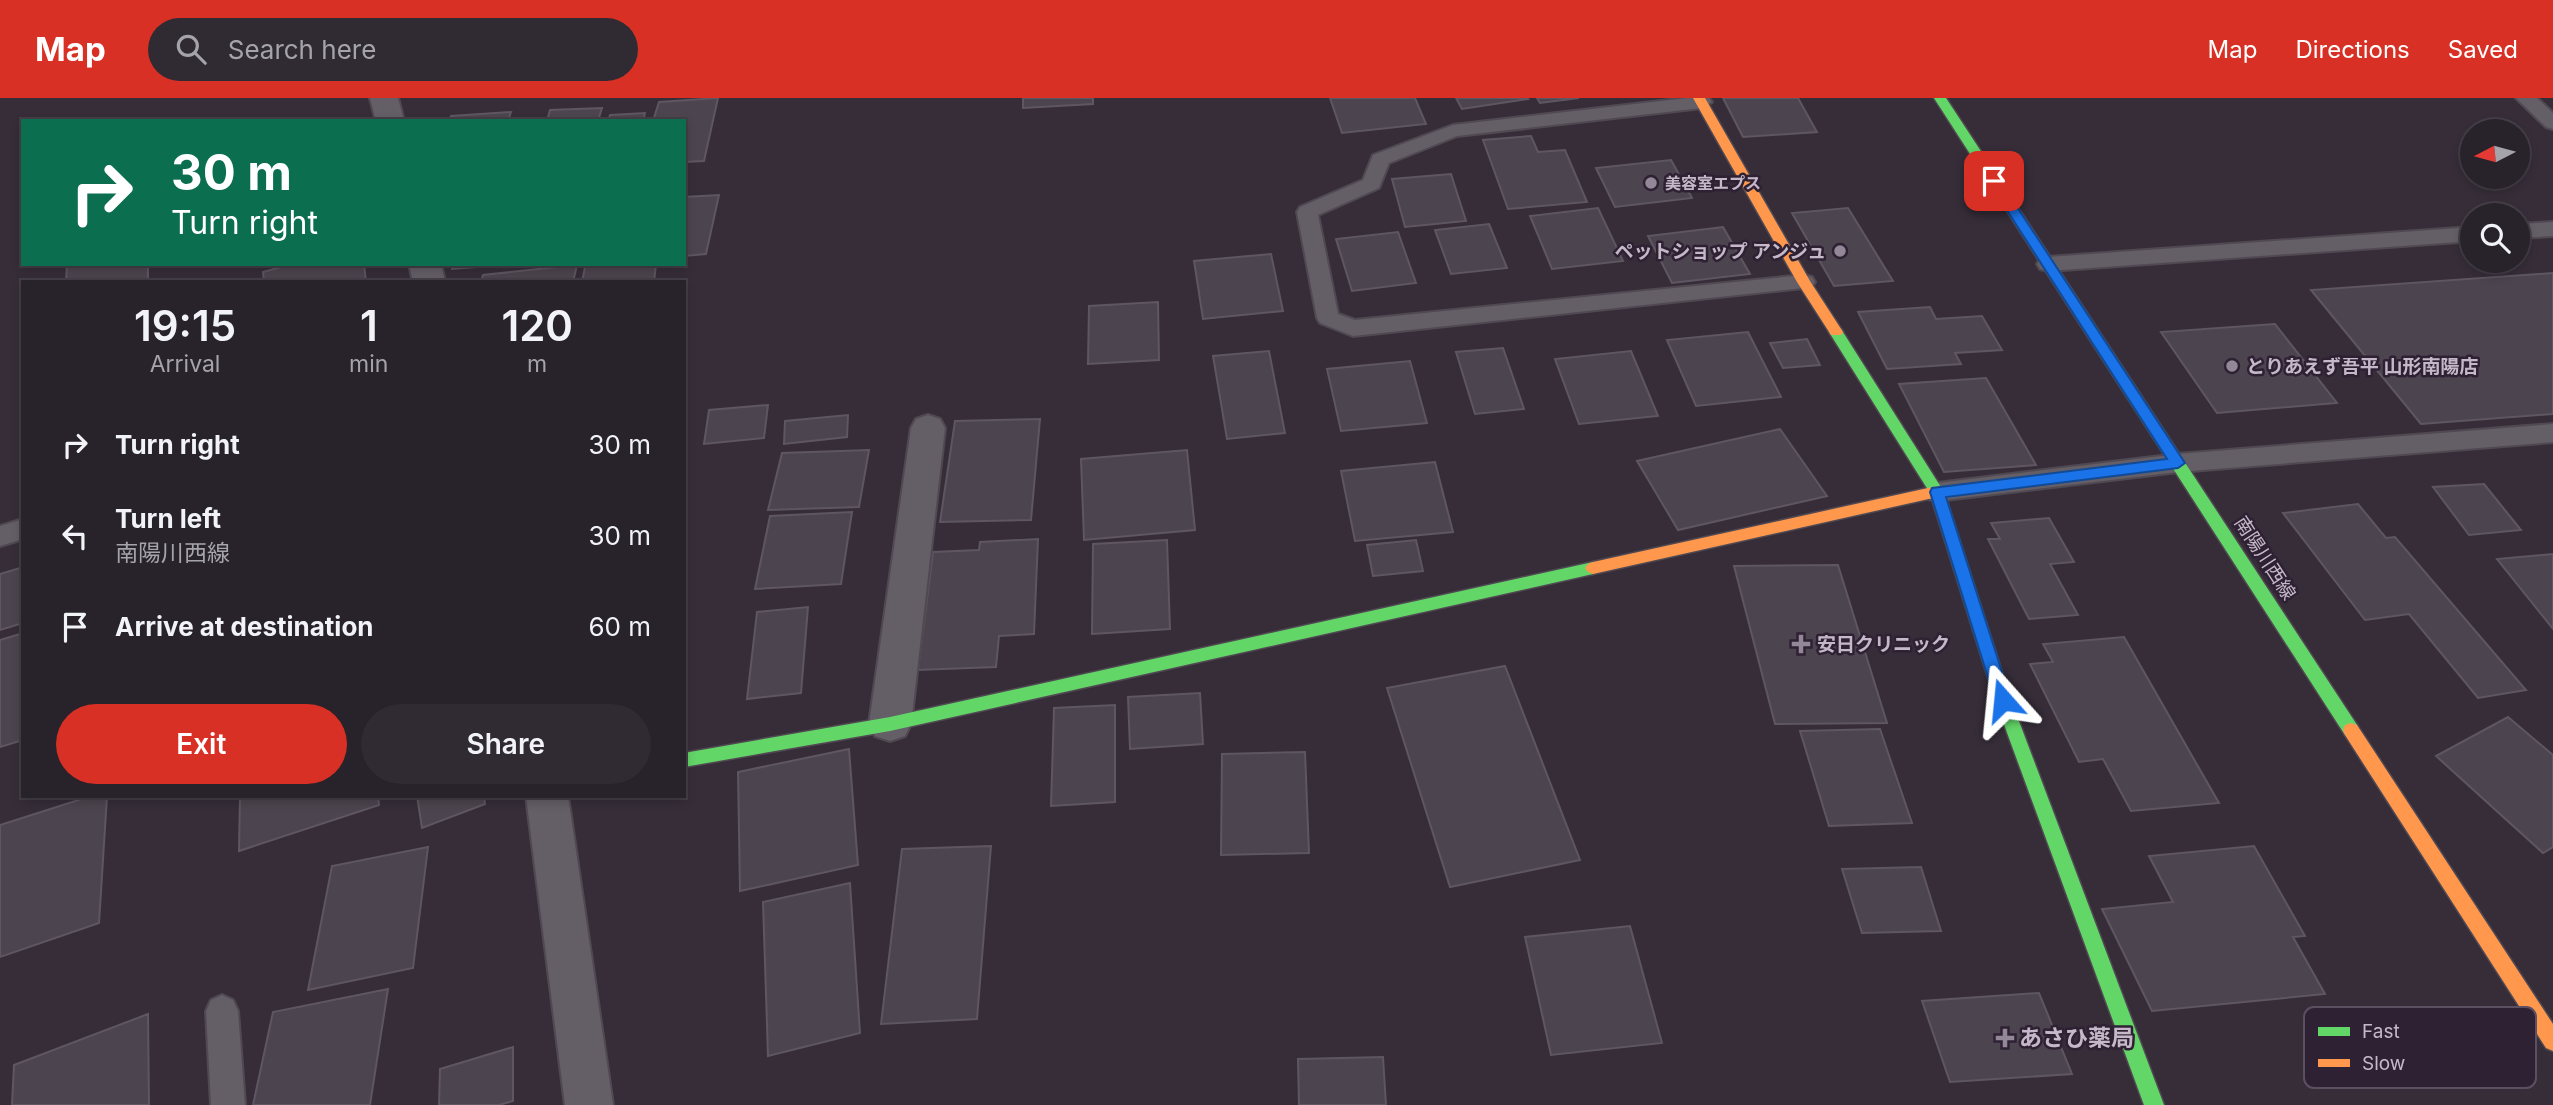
<!DOCTYPE html>
<html lang="en">
<head>
<meta charset="utf-8">
<style>
	:root { --surface:#28222b; --page:#302a33; --text:#f1f3f6; --muted:#a5a4a9; --line:#443f47; --accent:#d93025 }
	body { margin:0; font-family:Inter,"Noto Sans JP",sans-serif; background:var(--page); color:var(--text); height:100vh; display:flex; flex-direction:column; font-size:26px; white-space:nowrap }
	* { box-sizing:border-box; margin:0 }
	p { font-size:23px; color:var(--muted) }
	.icon { flex:none; width:38px; height:38px; fill:none; stroke:currentColor; stroke-width:2; stroke-linecap:round; stroke-linejoin:round }
	.map { position:relative; flex:1; overflow:hidden }
	.sheet { position:absolute; left:21px; top:182px; width:665px; height:518px; display:flex; flex-direction:column; background:var(--surface); border-radius:0px; box-shadow:0 4px 10px #0003,0 0 0 2px var(--line) }
	.sheet>* { flex:none }
	.hud { position:absolute; left:21px; top:21px; width:665px; height:147px; border-radius:0px; box-shadow:0 4px 10px #0003,0 0 0 2px var(--line); background:#0b6e4f; color:#fff; overflow:hidden }
	.needle { width:46px; rotate:264deg }
	.controls { position:absolute; left:2460px; top:21px; display:grid; gap:14px }
	.controls a { display:grid; place-items:center; width:70px; height:70px; border-radius:50%; background:var(--surface); box-shadow:0 4px 10px #0003,0 0 0 2px var(--line); font-size:35px }
	.pin { position:absolute; display:grid; place-items:center; width:60px; height:60px; color:#fff; margin:-30px; border-radius:14px; box-shadow:0 4px 10px #0006 }
	.me { position:absolute; width:77px; margin:-38px; rotate:342deg; stroke-linejoin:round; filter:drop-shadow(0 0 5px #0008) }
	.turn { display:flex; align-items:center; gap:24px; height:147px; padding:0 35px; font-size:32px }
	.turn .icon { width:91px; height:91px; stroke-width:2.5 }
	.turn b { display:block; font-size:49px; line-height:60px }
	.eta { display:flex; justify-content:space-evenly; align-items:center; height:119px; text-align:center }
	.eta b { font-size:42px; font-weight:600; line-height:49px }
	.button { display:flex; gap:14px; margin-top:auto; padding:14px 35px }
	.button a { flex:1; height:80px; border-radius:42px; background:var(--accent); color:#fff; font-size:28px; font-weight:600; line-height:80px; text-align:center }
	.button a+a { background:var(--page); color:var(--text) }
	ul { padding:0; list-style:none }
	li { display:flex; align-items:center; gap:21px; height:91px; padding:0 35px }
	li div { flex:1 }
	li b { display:block; font-size:26px }
	li em { font-style:normal }
	header { display:flex; align-items:center; gap:42px; box-sizing:border-box; height:98px; padding:0 35px; background:var(--accent); color:#fff }
	header strong { font-size:33px }
	nav { display:flex; gap:38px; margin-inline-start:auto; font-size:24px }
	.search { width:490px; height:63px; background:var(--page); display:flex; align-items:center; gap:18px; box-sizing:border-box; padding:0 24px; border-radius:38px; color:var(--muted); font-size:26px }
	.map>svg:first-child { display:block }
</style>
</head>
<body>
<header>
<strong>Map</strong>
<div class="search"><svg class="icon" aria-label="search" viewBox="0 0 24 24"><circle cx="10" cy="10" r="6"/><path d="M15 15l6 6"/></svg>Search here</div>
<nav><a>Map</a><a>Directions</a><a>Saved</a></nav>
</header>
<div class="map">
<svg width="2553" height="1007" viewBox="0 0 2553 1007">
	<rect width="100%" height="100%" fill="#362d39"/>
	<path fill="#4c454f" stroke="#5e5661" stroke-width="2" d="M718,0L704,63L684,64V23H653L659,4Z
		M1023,0H1093V6L1023,10Z
		M1330,0H1415L1426,26L1342,35Z
		M1456,0H1527L1528,1L1462,11Z
		M1537,0H1579L1540,5Z
		M1723,0H1798L1817,34L1743,39Z
		M602,10L598,23H547L550,12Z
		M511,14L508,23H449L451,18Z
		M645,15L643,23H608L610,17Z
		M1531,38L1538,54L1565,52L1587,104L1508,111L1483,42Z
		M1671,62L1692,100L1615,109L1596,70Z
		M1451,76L1466,123L1405,129L1392,81Z
		M719,97L706,156L684,158V99Z
		M1598,110L1623,163L1552,171L1530,118Z
		M1848,110L1893,183L1834,188L1792,115Z
		M1489,126L1507,170L1451,176L1435,132Z
		M1723,129L1750,176L1672,185L1648,138Z
		M1398,134L1416,185L1352,193L1336,141Z
		M1271,156L1283,213L1203,221L1194,163Z
		M67,166H148V184H66Z
		M292,166H364L366,184H264L263,174Z
		M453,166H518L452,171Z
		M607,166H656L654,184H582L585,169Z
		M577,167L573,184H481L483,177Z
		M2553,175V316L2421,326L2311,192Z
		M1158,204L1159,262L1088,266L1089,208Z
		M1930,209L1936,221L1982,218L2002,252L1955,255L1961,266L1887,271L1858,214Z
		M2275,226L2337,305L2217,315L2161,234Z
		M1748,234L1781,299L1696,308L1667,242Z
		M1807,241L1820,267L1783,270L1770,245Z
		M1503,250L1524,311L1475,316L1456,254Z
		M1269,253L1285,335L1227,341L1213,258Z
		M1631,253L1658,318L1579,326L1555,261Z
		M1410,263L1427,325L1341,333L1327,271Z
		M1986,280L2036,367L1944,374L1899,286Z
		M768,307L764,340L704,346L709,312Z
		M848,317L847,339L784,346L785,323Z
		M1040,321L1031,422L940,424L955,323Z
		M1780,331L1827,398L1678,432L1637,363Z
		M869,352L859,409L768,412L782,355Z
		M1187,352L1195,432L1084,442L1081,361Z
		M1435,364L1453,434L1355,443L1341,373Z
		M2484,386L2521,432L2469,437L2433,389Z
		M2358,406L2386,440L2395,439L2526,592L2478,600L2409,516L2365,522L2283,415Z
		M852,414L841,486L755,491L770,418Z
		M2049,420L2074,464L2050,466L2078,517L2029,521L1988,441H2000L1991,425Z
		M1038,441L1034,536L999,538L996,569L918,572L933,454L979,452L980,444Z
		M1167,442L1170,531L1092,536L1093,446Z
		M1416,442L1423,473L1373,478L1367,447Z
		M2553,456V531L2497,461Z
		M1838,467L1887,625L1775,626L1734,468Z
		M23,469V525L0,532V476Z
		M808,509L801,595L747,601L757,514Z
		M23,535V642L0,649V542Z
		M2124,539L2219,705L2131,713L2103,661L2079,664L2030,566L2053,564L2043,546Z
		M1505,568L1580,762L1450,789L1387,590Z
		M1200,595L1203,646L1130,651L1128,599Z
		M1115,607V704L1051,708L1054,610Z
		M2508,619L2553,657V749L2543,755L2436,658Z
		M1880,631L1912,725L1829,728L1800,633Z
		M849,651L858,767L740,793L738,674Z
		M1305,654L1309,755L1221,757L1222,656Z
		M91,698H107L99,825L0,859V727Z
		M240,698H378L379,707L239,753Z
		M417,698H484L485,706L422,730Z
		M991,748L977,921L881,926L902,751Z
		M2254,748L2305,838L2293,839L2325,896L2152,913L2102,811L2173,804L2149,758Z
		M428,749L413,870L308,892L332,768Z
		M1921,769L1941,833L1862,835L1842,771Z
		M850,785L860,935L768,958L763,804Z
		M1630,828L1662,945L1551,957L1525,839Z
		M388,891L370,1007H253L273,914Z
		M2039,895L2072,976L1950,984L1922,903Z
		M148,916L149,1007H12L14,967Z
		M513,949V1003L499,1007H439L440,971Z
		M1383,959L1386,1007H1299L1298,961Z"/>
	<g fill="none" stroke-linecap="round" stroke-linejoin="round">
		<g stroke="#504952" stroke-width="4">
			<path id="lane" d="M1687,0H1709L1712,4L1702,10L1457,38L1389,65L1379,90L1318,117L1338,216L1355,222L1804,177L1812,179L1815,184L1812,189L1353,238L1320,225L1317,220L1297,114L1300,109L1363,82L1373,57L1453,27Z
				M2516,0H2537L2553,15V31L2546,29Z
				M2553,124V138L2518,140V126Z
				M2473,129V143L2048,173L2040,171L2037,166L2040,161L2048,159Z
				M2553,326V344L2178,374L1937,403L1928,401L1925,394L1928,387L1937,385L2178,356Z
				M23,421V441L0,448V428Z
				M222,897L233,902L238,913L245,1007H211L206,913L211,902Z"/>
		</g>
		<g stroke="#504952" stroke-width="4">
			<path id="street" d="M370,0H398L404,23H376Z
				M409,166H441L445,184H413Z
				M928,317L940,321L945,330L911,626L905,638L890,643L875,638L869,626L911,330L916,321Z
				M526,698H568L613,1007H565Z"/>
		</g>
		<g stroke="#504952" stroke-width="3">
			<path id="fast" d="M1934,0H1946L2357,627L2359,632L2357,637L2351,639L2345,637Z
				M1836,229L1841,231L1944,394L2011,602L2164,1007H2144L1995,602L1930,395L1829,234Z
				M1593,464L1598,466L1601,470L1598,474L1593,476L890,633L684,669V655L890,619Z"/>
		</g>
		<g stroke="#504952" stroke-width="3">
			<path id="slow" d="M1693,0H1705L1810,183L1843,234L1841,237H1831L1797,184Z
				M1937,388L1942,390L1944,394L1942,398L1593,476L1588,474L1585,470L1588,466L1593,464Z
				M2351,625L2357,627L2553,926V953L2546,950L2345,637L2343,632L2345,627Z"/>
		</g>
		<use href="#lane" fill="#645e67" fill-rule="evenodd"/>
		<use href="#street" fill="#645e67" fill-rule="evenodd"/>
		<use href="#fast" fill="#63d668" fill-rule="evenodd"/>
		<use href="#slow" fill="#ff974d" fill-rule="evenodd"/>
	</g>
	<path fill="#1a73e8" stroke="#114b97" stroke-width="2" d="M1994,79L2000,83L2185,365L2178,370L1946,399L2011,602L2009,607H1997L1995,602L1930,394L1932,390L2167,361L1988,83Z"/>
	<g fill="#938897" stroke="#2f2134" stroke-width="2.5">
		<circle cx="1651" cy="85" r="7"/>
		<circle cx="1840" cy="153" r="7"/>
		<circle cx="2232" cy="268" r="7"/>
		<path d="M1797.5 535.5h7v7h7v7h-7v7h-7v-7h-7v-7h7z"/>
		<path d="M2001.5 929.5h7v7h7v7h-7v7h-7v-7h-7v-7h7z"/>
	</g>
	<g text-anchor="middle" dominant-baseline="central" stroke-width="5" stroke-linejoin="round" paint-order="stroke">
		<g font-size="16" font-weight="bold" fill="#c5b9c9" stroke="#2f2134" text-anchor="start">
			<text x="1665" y="85">美容室エプス</text>
		</g>
		<g font-size="19" font-weight="bold" fill="#c5b9c9" stroke="#2f2134" text-anchor="start">
			<text x="1826" y="153" text-anchor="end">ペットショップ アンジュ</text>
			<text x="2246" y="268">とりあえず吾平 山形南陽店</text>
			<text x="1817" y="546">安日クリニック</text>
		</g>
		<g font-size="19" fill="#c5b9c9" stroke="#2f2134">
			<text transform="translate(2265 460) rotate(57)">南陽川西線</text>
		</g>
		<g font-size="23" font-weight="bold" fill="#c5b9c9" stroke="#2f2134" text-anchor="start">
			<text x="2019" y="940">あさひ薬局</text>
		</g>
	</g>
	<rect x="2304" y="909" width="232" height="81" rx="10" fill="#2f2134" stroke="#5c4f61" stroke-width="2"/>
	<rect x="2318" y="929" width="32" height="9" fill="#63d668"/>
	<rect x="2318" y="961" width="32" height="8" fill="#ff974d"/>
	<g font-size="19" fill="#c5b9c9">
		<text x="2362" y="940">Fast</text>
		<text x="2362" y="972">Slow</text>
	</g>
</svg>
<div class="controls">
<a><svg class="needle" viewBox="-14 -14 28 28"><path d="M0-13l5 13h-10z" fill="#e53935"/><path d="M0 13l5-13h-10z" fill="#a5a4a9"/></svg></a>
<a><svg class="icon" aria-label="search" viewBox="0 0 24 24"><circle cx="10" cy="10" r="6"/><path d="M15 15l6 6"/></svg></a>
</div>
<div class="pin" style="left:1994px;top:83px;background:#d93025"><svg class="icon" aria-label="arrive" viewBox="0 0 24 24"><path d="M6 21V4h12l-3 4 3 4H6"/></svg></div>
<svg class="me" style="left:2003px;top:602px" viewBox="-20 -20 40 40"><path d="M0-17L14 15 0 8-14 15z" fill="#1a73e8" stroke="#fff" stroke-width="4"/></svg>
<div class="hud">
<div class="turn"><svg class="icon" aria-label="right" viewBox="0 0 24 24"><path d="M7 20v-9h11M14 6l5 5-5 5"/></svg><div><b>30 m</b>Turn right</div></div>
</div>
<section class="sheet">
<div class="eta">
<div><b>19:15</b><p>Arrival</p></div>
<div><b>1</b><p>min</p></div>
<div><b>120</b><p>m</p></div>
</div>
<ul>
<li><svg class="icon" aria-label="right" viewBox="0 0 24 24"><path d="M7 20v-9h11M14 6l5 5-5 5"/></svg><div><b>Turn right</b></div><em>30 m</em></li>
<li><svg class="icon" aria-label="left" viewBox="0 0 24 24"><path d="M17 20v-9H6M10 6l-5 5 5 5"/></svg><div><b>Turn left</b><p>南陽川西線</p></div><em>30 m</em></li>
<li><svg class="icon" aria-label="arrive" viewBox="0 0 24 24"><path d="M6 21V4h12l-3 4 3 4H6"/></svg><div><b>Arrive at destination</b></div><em>60 m</em></li>
</ul>
<div class="button"><a>Exit</a><a>Share</a></div>
</section>
</div>
</body>
</html>
